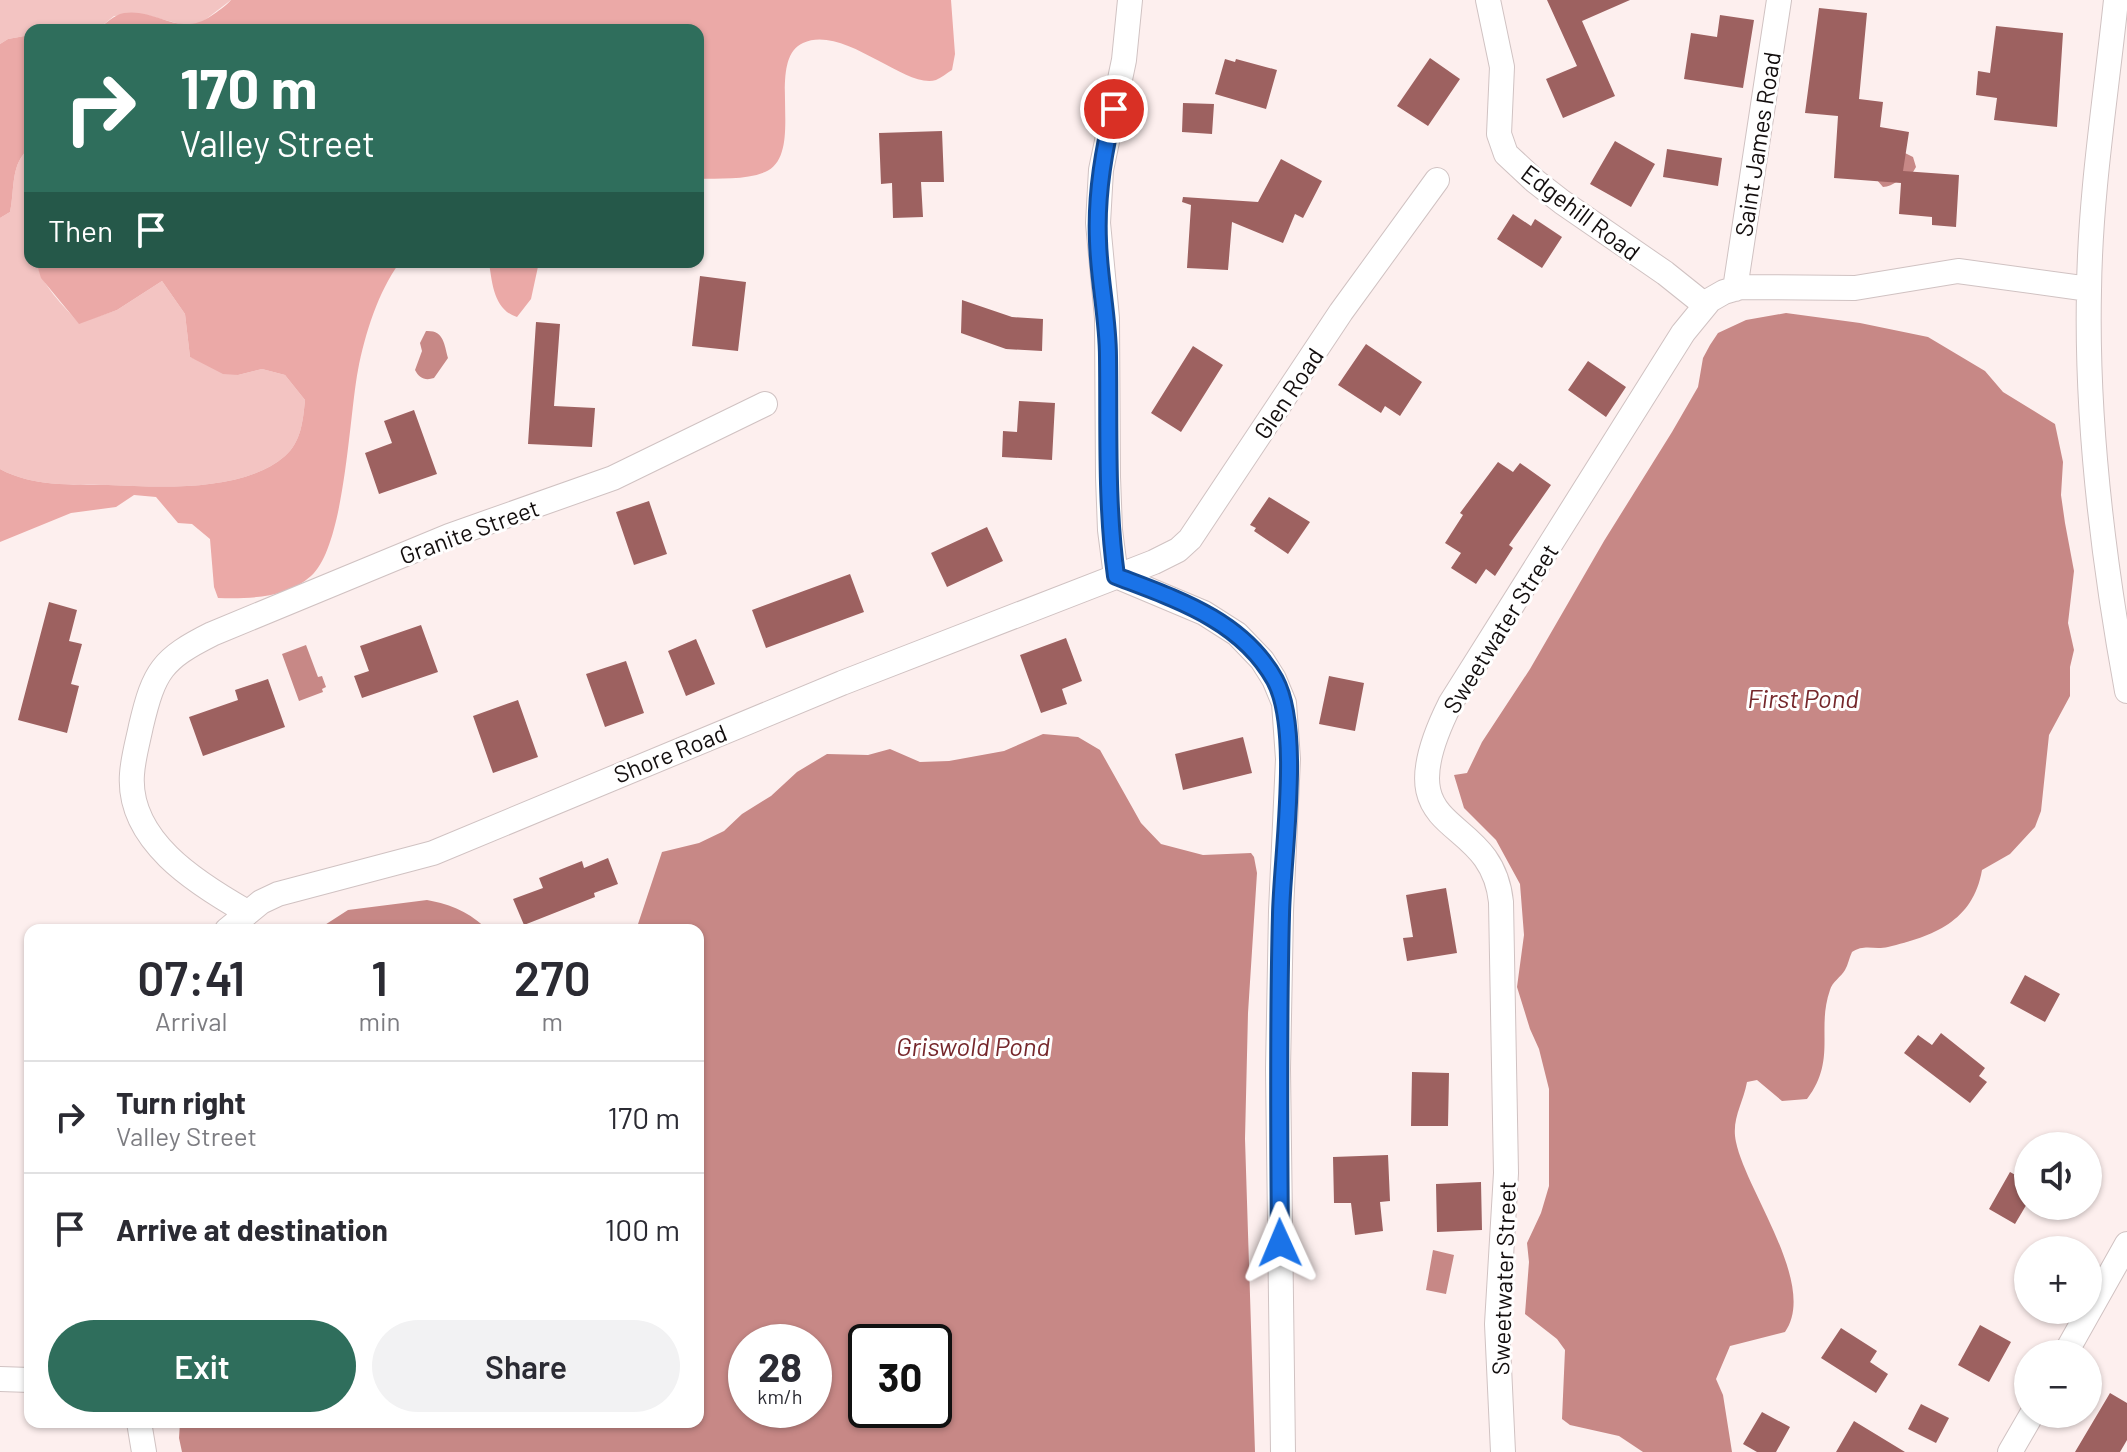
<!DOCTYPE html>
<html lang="en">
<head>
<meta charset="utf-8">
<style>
	:root { --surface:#fff; --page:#f2f2f3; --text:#2b2b33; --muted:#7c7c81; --line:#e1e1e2; --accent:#2f6e5c }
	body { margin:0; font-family:Barlow,sans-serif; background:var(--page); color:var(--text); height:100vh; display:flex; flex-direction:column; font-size:30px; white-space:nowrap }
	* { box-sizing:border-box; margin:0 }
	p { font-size:26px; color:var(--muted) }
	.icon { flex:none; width:44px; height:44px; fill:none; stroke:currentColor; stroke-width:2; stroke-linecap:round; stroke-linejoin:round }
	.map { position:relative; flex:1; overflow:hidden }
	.sheet { position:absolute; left:24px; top:924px; width:680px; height:504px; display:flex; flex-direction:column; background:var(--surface); border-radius:16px; box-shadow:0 2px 6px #0004 }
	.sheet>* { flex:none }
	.hud { position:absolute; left:24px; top:24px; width:680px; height:244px; border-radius:16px; box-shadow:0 2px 6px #0004; background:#2f6e5c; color:#fff; overflow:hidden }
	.controls { position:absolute; left:2014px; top:1132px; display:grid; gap:16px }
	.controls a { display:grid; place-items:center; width:88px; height:88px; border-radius:50%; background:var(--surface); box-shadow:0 2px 6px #0004; font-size:40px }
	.speed { position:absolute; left:728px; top:1324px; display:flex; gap:16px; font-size:40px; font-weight:700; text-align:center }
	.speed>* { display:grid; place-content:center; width:104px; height:104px; border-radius:50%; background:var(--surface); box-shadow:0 2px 6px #0004; line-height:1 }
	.speed small { font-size:20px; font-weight:400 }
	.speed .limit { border:4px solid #111; border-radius:12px; background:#fff; color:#111 }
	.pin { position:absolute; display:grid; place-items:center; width:68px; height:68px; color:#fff; margin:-34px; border:4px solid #fff; border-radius:50%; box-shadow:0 2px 8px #0007 }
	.me { position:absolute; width:88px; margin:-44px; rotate:359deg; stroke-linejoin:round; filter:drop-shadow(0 0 6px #0008) }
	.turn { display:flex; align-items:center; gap:28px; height:168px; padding:0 24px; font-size:36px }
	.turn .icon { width:104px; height:104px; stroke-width:2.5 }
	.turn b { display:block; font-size:56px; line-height:68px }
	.then { display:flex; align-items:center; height:76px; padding:0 24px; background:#0003; gap:16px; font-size:30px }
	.eta { display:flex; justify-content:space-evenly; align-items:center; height:136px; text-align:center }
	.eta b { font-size:48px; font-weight:600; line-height:56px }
	.button { display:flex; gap:16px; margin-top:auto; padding:16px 24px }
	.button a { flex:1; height:92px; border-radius:48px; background:var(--accent); color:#fff; font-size:32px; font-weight:600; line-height:92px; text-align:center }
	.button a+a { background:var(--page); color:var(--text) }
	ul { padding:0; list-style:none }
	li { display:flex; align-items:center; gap:24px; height:112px; padding:0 24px; border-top:2px solid var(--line) }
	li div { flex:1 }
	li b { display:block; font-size:30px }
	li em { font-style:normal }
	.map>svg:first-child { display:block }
</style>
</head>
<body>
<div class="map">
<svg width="2127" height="1452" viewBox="0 0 2127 1452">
	<rect width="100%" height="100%" fill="#fdefee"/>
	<path fill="#f3c4c2" d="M0,0H231L201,23L187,26L143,14L114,16L97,30H30V35L8,39L0,44Z
		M30,148V262H36C43,287 62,304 79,323L117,310L162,281L185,314L190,357L238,375L262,369L285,375L305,400C303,421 301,442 285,456C242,493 161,487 108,485C71,484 33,487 0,469V218L10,212C15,189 10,163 30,148Z"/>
	<path fill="#eba9a7" d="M231,0H951L955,54L952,70C947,73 941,78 936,80C906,90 844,24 803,43C764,61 807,154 765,172C746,180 719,178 698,179V30H97C106,24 113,15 124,13C156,8 180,38 211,16C218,11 225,7 231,0Z
		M30,35V148C10,163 15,189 10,212L0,218V44L8,39Z
		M36,262H400C378,292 365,334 358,370C349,417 345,546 311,576C287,598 249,599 218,598L214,587L210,539L192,524L178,523L156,497L134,495L116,507L71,513L0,542V469C33,487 71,484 108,485C161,487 242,493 285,456C301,442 303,421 305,400L285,375L262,369L238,375L223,374L190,357L185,314L162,281L117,310L79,324L41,278Z
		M489,262H539L531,299L517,317C494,310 492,283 489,262Z"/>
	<path fill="#c78886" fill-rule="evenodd" d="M1903,152L1913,157L1916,167L1913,172C1903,176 1893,187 1883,187L1877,180Z
		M1786,313L1860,323L1928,337L1985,371L2003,392L2055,424L2063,462L2061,495L2065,523L2074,571L2068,623L2074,650L2070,667V696L2049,735L2041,811L2035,827L2010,854L1982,870C1973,922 1933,936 1888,947C1874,950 1864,944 1852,952C1849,958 1848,965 1845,970C1841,977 1832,982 1830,990C1816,1030 1837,1059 1807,1099L1782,1101L1757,1080L1747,1082C1743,1104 1731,1119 1736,1142C1746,1191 1818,1285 1785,1332L1730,1346L1716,1379L1723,1395L1732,1452H1643L1619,1436L1570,1425L1562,1419L1565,1350L1557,1339L1525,1314L1529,1262L1527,1243L1541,1213L1549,1186V1089L1539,1049L1530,1029L1517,987L1524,935L1520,884L1496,840L1464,808L1454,775L1467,773L1482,742L1530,669L1604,541L1672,432L1698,387L1703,358L1710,345L1718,333L1746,320Z
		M426,331C444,330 444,344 448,358L434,378C425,381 419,378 415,370L422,351L420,343Z
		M306,645L318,677L322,676L326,687L322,689L323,692L299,701L282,654Z
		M1043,734L1078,737L1100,750L1141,823L1161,844L1203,855L1251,853L1254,857L1257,873L1248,1013L1245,1139L1255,1452H182L179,1438L180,1422H698V930H636L662,852L699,843L724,831L742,814L771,796L797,772L827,754L868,755L890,749L920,762L949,761L1004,751ZM814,1342V1410H746V1342ZM934,1342V1410H866V1342Z
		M427,900C453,905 469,912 488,930H317L348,910Z
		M1433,1250L1454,1255L1446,1294L1426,1290Z"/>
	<path fill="#9d6160" d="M1547,0H1630L1582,21L1615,96L1563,118L1546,79L1577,66Z
		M1819,8L1867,13L1859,99L1883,102L1880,127L1909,132L1903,171L1959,175L1956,227L1932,225V217L1899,214L1901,183L1834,178L1838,116L1805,113Z
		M1720,15L1754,20L1743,88L1684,79L1691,33L1717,37Z
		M1996,26L2063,33L2057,127L1994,120L1997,98L1976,95L1978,71L1990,73Z
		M1430,58L1460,79L1428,126L1397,106Z
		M1225,59L1235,62L1236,59L1277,70L1266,109L1215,94Z
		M1183,103L1214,104L1212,134L1182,132Z
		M942,131L944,182H921L923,217L893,218L892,183L881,184L879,133Z
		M1615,141L1655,164L1631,207L1590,184Z
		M1667,149L1722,158L1718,186L1663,177Z
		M1281,159L1322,181L1303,218L1295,214L1283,243L1232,222L1228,270L1187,268L1191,205L1182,202L1183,197L1258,202Z
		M1513,214L1531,226L1535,219L1562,237L1542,268L1497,239Z
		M700,276L746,282L738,351L692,346Z
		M962,300L1012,317L1043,319L1042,351L1006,349L961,333Z
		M536,322L560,324L554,406L595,408L592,447L528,444Z
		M1366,344L1422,382L1400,416L1385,406L1381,413L1338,385Z
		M1193,346L1223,365L1181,432L1151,413Z
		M1588,361L1626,387L1606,417L1568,390Z
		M1019,401L1055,403L1052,460L1002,457L1003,431L1017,432Z
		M414,410L437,474L379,494L365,453L392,443L384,421Z
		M1498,462L1513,472L1520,463L1551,485L1509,545L1513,548L1495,576L1486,569L1476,584L1451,568L1461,553L1445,543L1463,515L1460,513Z
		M1269,497L1310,522L1288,554L1254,531L1256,528L1250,525Z
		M649,501L667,554L634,565L616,512Z
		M987,527L1003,561L947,587L931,553Z
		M850,574L864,612L766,648L752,610Z
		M49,602L77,610L69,641L82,644L71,684L79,686L67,733L18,720Z
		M421,625L438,672L362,698L354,676L369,671L360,646Z
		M1066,638L1082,681L1062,689L1067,704L1041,713L1020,655Z
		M696,639L715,684L686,696L668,651Z
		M626,661L644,713L605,727L586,674Z
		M1329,676L1364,683L1355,731L1319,724Z
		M268,679L285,727L203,756L189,717L238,700L235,690Z
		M518,700L538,757L493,773L473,716Z
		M1243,737L1252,773L1183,790L1175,754Z
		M608,858L618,884L594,893L595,897L524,925L513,899L543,888L539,878L582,861L584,868Z
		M1446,888L1457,953L1407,961L1403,938L1413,937L1406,895Z
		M2025,975L2060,994L2045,1022L2010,1003Z
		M1941,1033L1985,1068L1979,1076L1987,1082L1970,1103L1904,1053L1918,1035L1932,1045Z
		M1412,1072L1449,1073L1448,1126H1411Z
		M1388,1155L1390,1201L1380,1202L1383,1231L1355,1235L1351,1203H1334L1333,1157Z
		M2010,1172L2028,1182V1202L2015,1224L1989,1209Z
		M1481,1182L1482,1230L1437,1232L1436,1184Z
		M1980,1325L2011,1342L1989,1382L1958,1365Z
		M1841,1328L1877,1351L1870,1362L1888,1374L1876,1393L1821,1358Z
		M2110,1393L2127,1403V1440L2120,1452H2075Z
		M1921,1404L1949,1418L1936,1443L1908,1429Z
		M1762,1412L1790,1427L1776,1452H1757L1743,1444Z
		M1854,1421L1905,1452H1836Z"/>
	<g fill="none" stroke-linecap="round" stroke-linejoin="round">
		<g stroke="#d0c2c2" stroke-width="26">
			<path id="street" d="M1488,0L1502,67L1499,134L1506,154L1535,181L1562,202L1665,273L1705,305
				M2116,0C2106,96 2090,194 2089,291C2086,425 2103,560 2127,691
				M1735,289L1779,0
				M1116,576L1204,613L1237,634L1262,660L1274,679L1284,703L1288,759L1281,911L1278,1069L1283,1452
				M1116,576L1110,530L1108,477L1107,318L1098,223L1101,170L1124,60L1130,0
				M247,912C196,883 127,840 132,774C133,758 138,741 141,726C154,671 162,659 212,634L449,536L613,478L765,404
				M227,930L261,902L278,894L433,853L842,683L1154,562L1178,550L1190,539L1341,312L1437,180
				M2065,1354L2127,1244
				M0,1379L30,1380
				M139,1422L144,1452
				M1503,1452L1497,1324L1506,1173L1501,902C1491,806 1380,844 1450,704L1683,333L1710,300L1724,292L1741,287L1855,288L1958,271L2089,289
				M2010,1452L2032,1414"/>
		</g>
		<use href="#street" stroke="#fff" stroke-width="24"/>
	</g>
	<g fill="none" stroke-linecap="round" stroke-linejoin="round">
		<g stroke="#114b97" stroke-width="20">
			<path id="route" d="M1114,109C1103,152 1096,196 1098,241C1099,280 1108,318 1108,357C1109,430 1106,503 1116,576C1176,599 1242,620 1275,680C1302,730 1282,856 1281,915C1278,1024 1279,1133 1280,1243"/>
		</g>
		<use href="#route" stroke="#1a73e8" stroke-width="14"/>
	</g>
	<g text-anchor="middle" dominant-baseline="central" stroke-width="6" stroke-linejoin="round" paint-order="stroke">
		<g font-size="24" fill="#130e0e" stroke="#fff">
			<text transform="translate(1757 144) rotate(-81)">Saint James Road</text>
			<text transform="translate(1581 212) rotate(37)">Edgehill Road</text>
			<text transform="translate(1288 393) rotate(-56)">Glen Road</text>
			<text transform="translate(469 531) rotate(-20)">Granite Street</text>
			<text transform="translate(1500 628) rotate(-58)">Sweetwater Street</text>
			<text transform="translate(670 753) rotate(-22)">Shore Road</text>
			<text transform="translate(1503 1278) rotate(-88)">Sweetwater Street</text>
		</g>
		<g font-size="26" font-style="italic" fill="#76282c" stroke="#fff">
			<text x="1803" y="697">First Pond</text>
			<text x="973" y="1045">Griswold Pond</text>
		</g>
	</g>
</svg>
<div class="controls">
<a><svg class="icon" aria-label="sound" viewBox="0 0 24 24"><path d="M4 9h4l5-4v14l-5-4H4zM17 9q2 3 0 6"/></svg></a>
<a>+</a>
<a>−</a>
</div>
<div class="speed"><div>28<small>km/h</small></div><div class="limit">30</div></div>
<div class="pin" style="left:1114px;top:109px;background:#d93025"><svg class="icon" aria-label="arrive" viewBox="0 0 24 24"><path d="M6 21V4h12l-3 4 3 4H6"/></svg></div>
<svg class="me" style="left:1280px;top:1243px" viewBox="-20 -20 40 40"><path d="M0-17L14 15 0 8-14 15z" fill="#1a73e8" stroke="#fff" stroke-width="4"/></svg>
<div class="hud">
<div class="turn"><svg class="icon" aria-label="right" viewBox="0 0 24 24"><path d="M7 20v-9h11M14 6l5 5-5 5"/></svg><div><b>170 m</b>Valley Street</div></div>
<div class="then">Then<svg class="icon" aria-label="arrive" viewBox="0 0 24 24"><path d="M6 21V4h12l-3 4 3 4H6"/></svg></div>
</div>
<section class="sheet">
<div class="eta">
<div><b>07:41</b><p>Arrival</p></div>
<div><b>1</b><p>min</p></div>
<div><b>270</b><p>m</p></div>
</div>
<ul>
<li><svg class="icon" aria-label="right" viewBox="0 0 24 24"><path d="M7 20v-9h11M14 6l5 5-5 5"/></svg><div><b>Turn right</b><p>Valley Street</p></div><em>170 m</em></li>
<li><svg class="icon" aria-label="arrive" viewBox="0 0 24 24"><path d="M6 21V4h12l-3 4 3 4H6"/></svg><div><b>Arrive at destination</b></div><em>100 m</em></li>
</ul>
<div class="button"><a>Exit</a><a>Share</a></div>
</section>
</div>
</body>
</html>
